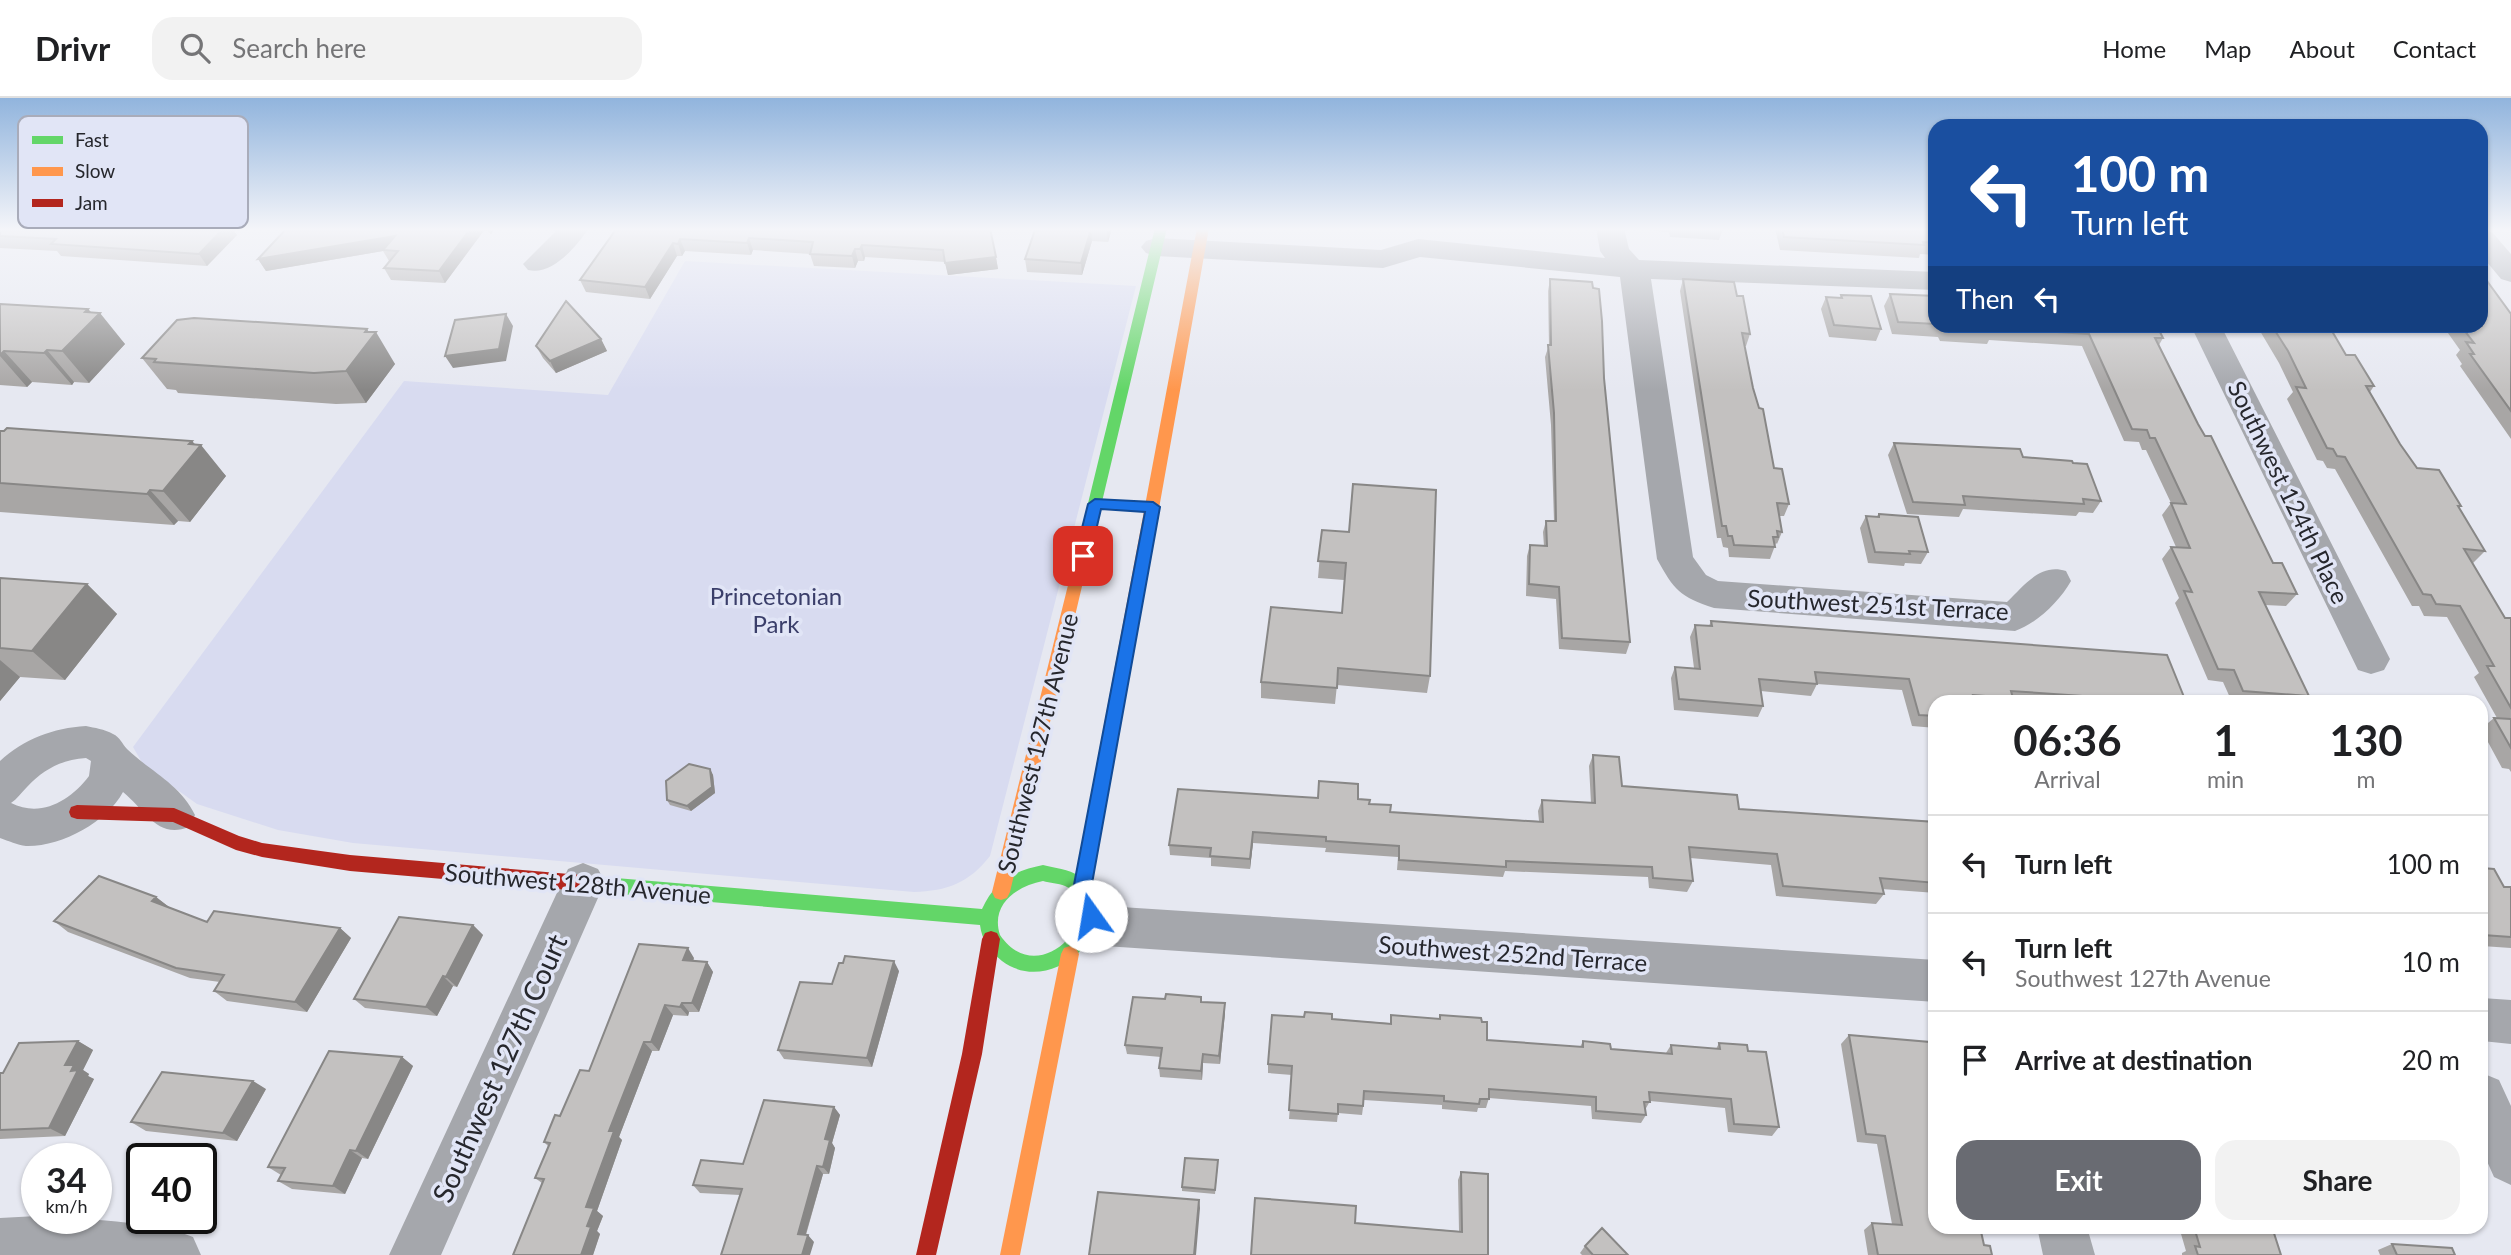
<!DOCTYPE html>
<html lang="en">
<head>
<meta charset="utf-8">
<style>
	:root { --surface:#fff; --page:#f2f2f2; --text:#202124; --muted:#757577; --line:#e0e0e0; --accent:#696b72 }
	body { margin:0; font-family:Lato,sans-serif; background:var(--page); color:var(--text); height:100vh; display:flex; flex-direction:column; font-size:26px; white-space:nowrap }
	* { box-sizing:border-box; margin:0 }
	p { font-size:23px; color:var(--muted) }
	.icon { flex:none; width:38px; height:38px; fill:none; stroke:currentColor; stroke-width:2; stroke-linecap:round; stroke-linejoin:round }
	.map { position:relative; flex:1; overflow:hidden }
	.side { position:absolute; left:1928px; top:597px; width:560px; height:539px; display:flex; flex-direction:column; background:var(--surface); border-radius:21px; box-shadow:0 2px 5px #0004 }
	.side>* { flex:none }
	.guide { position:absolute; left:1928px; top:21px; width:560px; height:214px; border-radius:21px; box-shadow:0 2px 5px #0004; background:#1a4fa0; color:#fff; overflow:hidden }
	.speed { position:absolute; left:21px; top:1045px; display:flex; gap:14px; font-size:35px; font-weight:700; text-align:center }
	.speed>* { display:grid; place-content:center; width:91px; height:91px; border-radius:50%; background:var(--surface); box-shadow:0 2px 5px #0004; line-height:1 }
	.speed small { font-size:18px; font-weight:400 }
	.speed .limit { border:4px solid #111; border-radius:10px; background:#fff; color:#111 }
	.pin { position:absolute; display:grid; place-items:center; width:60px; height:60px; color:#fff; margin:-30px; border-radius:14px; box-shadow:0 4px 10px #0006 }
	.me { position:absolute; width:77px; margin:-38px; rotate:347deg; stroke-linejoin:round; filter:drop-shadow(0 0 5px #0008) }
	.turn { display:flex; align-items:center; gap:24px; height:147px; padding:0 28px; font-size:32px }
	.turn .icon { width:91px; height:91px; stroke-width:2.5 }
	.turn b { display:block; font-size:49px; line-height:60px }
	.then { display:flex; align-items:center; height:66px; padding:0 28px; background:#0003; gap:14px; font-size:26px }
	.eta { display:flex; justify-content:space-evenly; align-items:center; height:119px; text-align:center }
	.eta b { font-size:42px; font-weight:700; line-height:49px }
	.action { display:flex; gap:14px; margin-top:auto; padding:14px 28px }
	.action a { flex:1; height:80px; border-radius:21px; background:var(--accent); color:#fff; font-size:28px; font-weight:700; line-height:80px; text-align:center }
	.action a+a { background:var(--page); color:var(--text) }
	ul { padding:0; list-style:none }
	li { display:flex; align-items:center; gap:21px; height:98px; padding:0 28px; border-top:2px solid var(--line) }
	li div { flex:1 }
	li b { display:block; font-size:26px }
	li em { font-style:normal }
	header { display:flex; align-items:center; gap:42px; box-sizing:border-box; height:98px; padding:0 35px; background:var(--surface); border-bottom:2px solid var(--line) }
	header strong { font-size:33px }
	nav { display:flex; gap:38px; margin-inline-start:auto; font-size:24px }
	.search { width:490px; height:63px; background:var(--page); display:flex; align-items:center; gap:18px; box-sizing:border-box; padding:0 24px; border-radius:21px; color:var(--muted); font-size:26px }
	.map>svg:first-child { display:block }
</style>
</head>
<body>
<header>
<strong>Drivr</strong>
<div class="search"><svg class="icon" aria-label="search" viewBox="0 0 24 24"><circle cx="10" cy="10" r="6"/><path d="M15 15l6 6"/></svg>Search here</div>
<nav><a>Home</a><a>Map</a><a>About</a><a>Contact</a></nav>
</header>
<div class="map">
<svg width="2511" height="1157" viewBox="0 0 2511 1157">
	<rect width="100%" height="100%" fill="#e6e8f1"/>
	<path fill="#d8dbf0" d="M685,163L1136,188L990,758C969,785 947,793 914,794L353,745L278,732L197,706L144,668L133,649L404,283L608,297Z"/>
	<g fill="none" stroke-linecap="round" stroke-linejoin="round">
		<path fill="#a5a7ac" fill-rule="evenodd" d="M559,130H589C576,149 552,178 528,172L523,166Z
			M1596,130H1624L1629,151L1639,162L1936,174V192L1651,181L1693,459L1706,477L1718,483L2007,504C2025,487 2040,465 2066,473L2071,483C2060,503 2036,526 2015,533L1714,510C1680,499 1674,492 1657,461L1620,179L1420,159L1383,170L1156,158L1146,155L1141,149L1146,143L1156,140L1381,152L1418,141L1605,160L1600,153Z
			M2482,131L2492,134L2511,156V184L2501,181L2482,158Z
			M2191,228H2221L2390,561L2384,572L2371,576L2358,572Z
			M86,628C95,630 104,631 113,636C120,639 122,646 127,651C151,674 180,686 195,717L189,729C157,741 146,713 123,694C107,724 61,749 26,748C17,747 9,743 0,740V663C24,641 53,630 86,628ZM86,660L91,663L89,678C70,703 41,720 11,705C17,701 21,695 27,689C44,671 61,662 86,660Z
			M583,765L598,771L605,784L441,1157H389L568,771Z
			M1090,807L1936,862V904L1090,847L1074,841L1068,827L1074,813Z
			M2482,900L2511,902V946L2482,943Z
			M2482,975L2499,982L2511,1008V1087L2494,1079L2482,1052Z
			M37,1118V1120C78,1120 156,1123 193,1139L201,1157H0V1120Z
			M2037,1129H2087L2095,1157H2043Z"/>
		<path fill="#63d668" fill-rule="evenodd" d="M1155,130H1167L1087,467L1080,472L1073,467Z
			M1043,767C1054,770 1069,771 1079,778C1136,817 1057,904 1002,863C990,853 982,843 980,827L604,795L598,792L595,787L598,782L604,779L982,811C995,783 1013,773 1043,767ZM1043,783C1050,785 1058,785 1065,788C1113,810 1041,897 1000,837C990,806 1017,788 1043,783Z"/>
		<path fill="#ff974d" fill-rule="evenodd" d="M1197,130H1209L1091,792L1088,798L1082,800L1076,798L1073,792Z
			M1080,462L1087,467L1010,794L1007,800L1001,802L995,800L992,794L1073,467Z
			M1070,848L1076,850L1079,856L1020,1157H1000L1061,856L1064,850Z"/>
		<path fill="#b3261e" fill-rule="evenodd" d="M77,707L174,710L239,738L262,745L350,757L604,779L610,782L613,787L610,792L604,795L350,773L262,759L236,752L173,724L77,721L71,719L69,714L71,709Z
			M991,833L997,835L1000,841L982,956L936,1157H916L962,956L982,841L985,835Z"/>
	</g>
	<path fill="#a8a6a5" d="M0,130H232L237,137L207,168L61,158L57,153L0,150Z
		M287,130H495L491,136L485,131L445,185L391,182L384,170L389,163L383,153L266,173L258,161Z
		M617,130H990L998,171L948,177L945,164L865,159L864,163H858L855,170L814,168L810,156L753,152L751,157L685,153L682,158H677L650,201L586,194L580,182Z
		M1043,130H1112L1108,144L1092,143L1082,177L1027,174L1025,161Z
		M1492,130H1539V132Z
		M1654,130H1723L1719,142L1670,139L1669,134L1654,133Z
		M1775,130H1936V157L1920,156L1919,160L1780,152Z
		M1550,181L1604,280L1630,544L1626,556L1559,551L1556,501L1526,498L1527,458L1530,447L1544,448L1543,434L1546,423H1554L1551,327L1545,259L1549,247L1548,193Z
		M1683,181L1737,198L1750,236L1746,248H1744L1753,290L1774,370L1789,406L1784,418H1779L1782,434L1777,446L1776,445L1770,461L1729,459L1728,450L1723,449L1721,440H1717L1680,193Z
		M1890,196L1936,198V228H2157L2163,240L2159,247L2198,326L2273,465L2297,496L2286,508L2265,507L2309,598L2303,604H2232L2223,584L2208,582L2175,505L2179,500L2162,461L2171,449H2176L2162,417L2171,405L2146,352H2142L2139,344L2124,343L2082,248L1989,242L1987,246L1940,243L1938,239L1892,236L1884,208Z
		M1841,197L1881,231L1876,243L1829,239L1821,211L1826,199L1840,200Z
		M0,206L88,211L125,246L89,285L74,284L72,287L32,284L27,289L0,287Z
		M2511,216V341L2460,268L2462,266L2456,257L2460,252L2443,228H2482Z
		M2257,228H2329L2346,257L2374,288L2370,294L2400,346L2417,370L2461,408L2459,410L2485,453L2473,465H2472L2505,520H2511V674L2509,671L2502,670L2482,633V630L2494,620H2497L2474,579L2479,575L2447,519L2424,518L2419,508H2412L2335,371L2327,370L2323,363L2317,362L2287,301L2293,294L2279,265Z
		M368,234L395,266L366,305L336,306L178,295L176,292L167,291L142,260Z
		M601,241L607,253L556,275L543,260L536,248Z
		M0,333L192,343L226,378L190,424L178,423L174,427L0,414Z
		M1894,345L2073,365L2101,403L2093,415L2079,414L2076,418L1963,411L1959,419L1907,416L1888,357Z
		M1879,416L1928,454L1921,466L1905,465L1904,468L1868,465L1860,430L1866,418H1877Z
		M1322,432L1430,578L1427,595L1337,587L1335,606L1261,600V584L1342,515L1344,482L1318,480Z
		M0,480L87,486L117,516L65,582L20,579L0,603Z
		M1711,523L2186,604H1936V630L1912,628L1902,592L1817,586L1811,598L1761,593L1763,608L1758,619L1674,612L1671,580L1675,569L1694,570L1690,539L1695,527L1709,528Z
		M1593,657L1622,688L1739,711L1936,724V795L1882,791L1884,796L1876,806L1776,798L1771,767L1690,760L1693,783L1687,794L1649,790L1648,779L1505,773L1503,779L1397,772L1398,759L1325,754L1326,750L1253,745L1250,771L1211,768V760L1170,757L1169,747L1318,700L1358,701L1390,714L1539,723L1538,713L1542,702L1591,705L1589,668Z
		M710,671L713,677L715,695L691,713L670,707L667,702Z
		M2482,770L2504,789H2511V850L2482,848Z
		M156,799L169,809L207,824L340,830L351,840L307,914L227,903L214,893L220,884L190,880L68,834L54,823Z
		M473,827L483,837L457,889L453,888L437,918L365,910L354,901Z
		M694,860L693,863L707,864L713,874L699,914H689L688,918L673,917L659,953H652L619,1039L622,1042L597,1113L603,1118L597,1133L600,1136L593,1157H513L542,1085L535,1080L548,1048L544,1044L589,973Z
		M899,873L872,969L784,961L778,952L832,886Z
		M1201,904L1225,915L1220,966L1203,965L1202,982L1160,979L1159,970L1161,959L1127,956L1125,947Z
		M1391,917L1439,921L1440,917L1487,942L1580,949L1583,943L1611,951L1666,955L1671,947L1716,951L1719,945L1748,953L1779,1029L1772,1038L1728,1034L1725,1010L1650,1003L1645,1012L1646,1017L1641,1025L1592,1021L1591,1008L1489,1000L1486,1010H1478L1477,1014L1442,1011V1007L1364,1002L1362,1017L1338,1015L1337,1024L1289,1021L1292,977L1268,975V966L1332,921L1390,925Z
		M1849,937L1936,1129L1984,1147L1992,1157H1868L1864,1132L1872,1125L1892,1126L1877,1046L1857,1044L1841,946Z
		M78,943L93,952L83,972L89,976L88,978L94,981L65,1038L0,1041V975H3Z
		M402,959L413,968L368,1061L362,1060L345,1096L292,1091L278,1083L281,1077L268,1069Z
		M266,991L237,1043L146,1033L131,1024Z
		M834,1009L840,1017L832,1045L835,1050L829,1076H823L806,1137L814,1144L740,1097L700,1095L693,1087L743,1066Z
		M1218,1066L1215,1096L1182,1093V1089Z
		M1461,1074L1488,1157L1355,1125L1459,1133L1458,1082Z
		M2179,1129H2272L2281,1157H2182V1155L2186,1153Z
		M2392,1146L2455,1157H2380L2378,1152Z
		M1585,1148L1628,1157H1582L1580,1155Z"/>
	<path fill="#888786" d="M224,130H232L237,137L207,168L199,156Z
		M471,130H485V131L445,185L439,173Z
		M488,130H495L491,136Z
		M1107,130H1112L1108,144L1107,132Z
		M1091,131L1092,143L1082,177L1081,165Z
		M395,138L383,152V153L266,173L258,161Z
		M749,140L753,152L751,157L747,145Z
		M680,141L685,153L682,158L678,146Z
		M673,145L677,158L650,201L645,189Z
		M862,147L865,159L864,163L860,151Z
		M855,151L858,163L855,170L852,158Z
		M996,159L998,171L948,177L945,165Z
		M88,211L95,220L100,215L125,246L89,285L62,253Z
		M506,216L513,228L506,263L453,270L445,258Z
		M367,231L372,239L376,234L395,266L366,305L346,273Z
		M601,241L607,253L556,275L550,263Z
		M47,252L74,284L72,287L44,255Z
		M4,253L32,284L27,289L0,258V257Z
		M192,343L198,351L201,347L226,378L190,424L163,393Z
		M150,392L178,423L174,427L147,396Z
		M87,486L117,516L65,582L32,553Z
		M0,562L20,579L0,603Z
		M710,671L713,677L715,695L691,713L687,708Z
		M1253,734V745L1250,771V761Z
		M156,799L169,809L152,803Z
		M473,827L483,837L457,889L446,879Z
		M340,830L351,840L307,914L295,904Z
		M688,850L694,860L690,871L683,862Z
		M894,863L899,873L872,969L867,960Z
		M707,864L713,874L699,914L692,905Z
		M443,878L453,888L437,918L426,909Z
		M682,905L689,914L688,918L680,909Z
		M1225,905V915L1220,966L1219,958Z
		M665,907L673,917L659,953L651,944Z
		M78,943L93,952L83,972L89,976L88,978L94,981L65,1038L49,1030L71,973L65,967Z
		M644,944L652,953L619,1039L622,1042L597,1113L603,1118L597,1133L600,1136L593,1157H581L587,1128L586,1109L609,1033Z
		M1203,956V965L1202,982L1201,973Z
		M402,959L413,968L368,1061L356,1053Z
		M253,983L266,991L237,1043L223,1035Z
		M834,1009L840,1017L832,1045L835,1050L829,1076L823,1069L825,1041Z
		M350,1052L362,1060L345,1096L333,1088Z
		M817,1068L823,1076L804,1142L798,1136Z
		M1199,1102L1200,1110L1196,1157H1194Z
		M808,1137L814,1144L810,1157H802Z"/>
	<path fill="#c3c1c0" stroke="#888786" stroke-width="2" d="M0,130H224L199,156L51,146L56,141L0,138Z
		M287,130H471L439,173L384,170L398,153L383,152L395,138L258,161Z
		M617,130H990L996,159L945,165L943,152L862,147L860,151H855L852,158L810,156L813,144L749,140L747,145L680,141L678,146L673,145L645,189L580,182Z
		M1043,130H1107V132L1091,131L1081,165L1025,161L1035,132L1042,133Z
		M1782,130H1936V145L1923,144L1924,147L1784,139Z
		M2482,176L2511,216V313L2470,256H2474L2466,244L2474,245L2461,228H2482Z
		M1550,181L1592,184L1593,190L1599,191L1602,223L1604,280L1630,544L1562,540L1559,489L1529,486L1530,447L1547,448L1546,423H1556L1554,315L1548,247H1551Z
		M1683,181L1734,184L1737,198H1743L1750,236L1742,235L1753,290L1759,310L1763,311L1774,370L1782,371L1789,406L1777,405L1782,434L1777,433L1778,439H1773L1775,449L1734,447L1732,438H1728L1726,428H1722Z
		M1890,196L1936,198V226L1898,224Z
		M1841,197L1871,198L1881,231L1834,227L1826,199L1842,200Z
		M566,203L601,241L550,263L536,248Z
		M0,206L88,211L85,214L100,215L62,253L47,252L44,255L4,253L0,257Z
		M506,216L499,251L445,258L455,222Z
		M194,220L367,231L365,234H376L346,273L314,275L154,264L156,261L142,260L177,222Z
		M1944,228H2157L2163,240H2155L2198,326L2205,338H2211L2273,465H2282L2297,496L2259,494L2309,598L2243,593L2234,572L2218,571L2184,493L2192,494L2171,449L2190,450L2171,405L2186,406L2155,340H2150L2147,332L2132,331L2089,236L1991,230L1993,234L1946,231Z
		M2272,228H2329L2346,257H2355L2374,288H2366L2400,346L2417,370L2439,372L2461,408H2458L2485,453L2464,451L2505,520H2511V610L2487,568H2494L2460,508L2436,506L2431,497L2423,496L2345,359L2337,358L2333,351L2327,350L2296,289L2306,290L2288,253Z
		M7,330L192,343L189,346L201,347L163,393L150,392L147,396L0,385V333H4Z
		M1894,345L2020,351L2023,359L2072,363L2073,365L2087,366L2101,403L2083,401L2084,406L1963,398L1965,407L1913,404Z
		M1353,386L1436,392L1430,578L1338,570L1337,590L1261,584L1271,509L1342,515L1346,465L1318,463L1322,432L1349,434Z
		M1879,416L1918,419L1928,454L1909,453L1910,456L1875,454L1866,418L1879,419Z
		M0,480L87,486L32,553L0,550Z
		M1711,523L2167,557L2186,604H2126L2125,601L2011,593L2013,600L1973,597L1975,604H1936V618L1919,617L1909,581L1815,574L1817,586L1759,581L1763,608L1679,601L1675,569L1700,571L1695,527L1712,528Z
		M2494,620L2511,621V650Z
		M1593,657L1619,659L1622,688L1737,697L1739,711L1936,724V785L1880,780L1884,796L1783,788L1777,756L1689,749L1693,783L1653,780L1652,769L1506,763V769L1399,762V748L1326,743V739L1253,734L1250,761L1210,758L1211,750L1169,747L1178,691L1318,700L1319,683L1358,686V701L1370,702L1369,706L1391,707L1390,714L1543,724L1542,702L1595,705Z
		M689,666L710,671L712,689L687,708L667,702L666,683Z
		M2482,770L2494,771L2504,789H2511V839L2483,837L2482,834Z
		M99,778L156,799L152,803L207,824L214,813L340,830L295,904L214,893L224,877L176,870L54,823Z
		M399,819L473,827L446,879L443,878L426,909L354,901Z
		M639,846L688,850L683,862L707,864L692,905H682L680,909L665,907L651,944H644L609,1033H614L586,1109L594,1110L587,1128L591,1129L581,1157H513L544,1081L535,1080L550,1045L544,1044L555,1017L560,1018L580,972L589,973Z
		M845,858L894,863L867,960L778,952L800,884L832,886L839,865H843Z
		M1166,896L1201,899V904L1225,905L1219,958L1203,956L1201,973L1159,970L1162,950L1125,947L1133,899L1165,901Z
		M1305,914L1332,916V921L1391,926V917L1440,921V917L1481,920L1482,924H1487V942L1583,949V943L1610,946L1611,951L1672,956L1671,947L1720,951L1719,945L1747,947L1748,953L1766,954L1779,1029L1734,1026L1731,1001L1649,994L1650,1004H1644L1646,1017L1596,1013V999L1489,991V1001H1480L1479,1006L1444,1003V998L1364,993L1363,1008L1338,1006V1016L1289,1012L1292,968L1268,966L1272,917L1304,919Z
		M1849,937L1930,944L1936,971V1129H1980L1984,1147L1990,1148L1992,1157H1878L1872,1125L1902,1127L1885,1038L1866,1036Z
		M78,943L65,967H74L71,973L78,972L49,1030L0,1032V975H3L19,945Z
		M329,953L402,959L356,1053L350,1052L333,1088L278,1083L285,1070L268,1069Z
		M162,974L253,983L223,1035L131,1024Z
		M764,1002L834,1009L825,1041L830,1042L823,1069L817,1068L798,1136L808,1137L802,1157H721L742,1091L693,1087L701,1062L743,1066Z
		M1185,1060L1218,1062L1215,1092L1182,1089Z
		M1461,1074L1488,1076V1157H1251L1255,1100L1356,1108L1355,1125L1462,1134Z
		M1098,1094L1199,1102L1194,1157H1089Z
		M2194,1129H2272L2281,1157H2198L2195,1148L2200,1149Z
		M1602,1130L1628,1157H1593L1585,1148Z
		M2392,1146L2452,1150L2455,1157H2397Z"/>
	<linearGradient id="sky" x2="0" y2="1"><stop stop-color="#91b4dd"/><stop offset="0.45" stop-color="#f4f5f9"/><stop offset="1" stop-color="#f4f5f9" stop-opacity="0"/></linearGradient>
	<rect width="2511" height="292" fill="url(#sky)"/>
	<path fill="#1a73e8" stroke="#114b97" stroke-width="2" d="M1095,401L1153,404L1160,409L1091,791C1097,801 1103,813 1098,824L1091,826L1085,824L1073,792L1145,414L1101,411L1090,458L1083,464L1075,458L1088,406Z"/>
	<g text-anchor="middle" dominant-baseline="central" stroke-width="7" stroke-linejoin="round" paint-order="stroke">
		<g font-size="24" fill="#26272d" stroke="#e1e5f6">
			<text transform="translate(2289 394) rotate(64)">Southwest 124th Place</text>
			<text transform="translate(1878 506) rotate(3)">Southwest 251st Terrace</text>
			<text transform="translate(1037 645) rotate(-76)">Southwest 127th Avenue</text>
			<text transform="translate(578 785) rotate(5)">Southwest 128th Avenue</text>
			<text transform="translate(1513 855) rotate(4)">Southwest 252nd Terrace</text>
		</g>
		<g font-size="24" fill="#3a3e6a" stroke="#e1e5f6">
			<text x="776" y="497">Princetonian<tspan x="776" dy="28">Park</tspan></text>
		</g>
		<g font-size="28" fill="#26272d" stroke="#e1e5f6">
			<text transform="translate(499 970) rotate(-66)">Southwest 127th Court</text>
		</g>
	</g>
	<rect x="18" y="18" width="230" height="112" rx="10" fill="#e1e5f6" stroke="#a9acba" stroke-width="2"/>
	<rect x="32" y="38" width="31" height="8" fill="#63d668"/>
	<rect x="32" y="69" width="31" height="9" fill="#ff974d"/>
	<rect x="32" y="101" width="31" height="8" fill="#b3261e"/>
	<g font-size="19" fill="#26272d">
		<text x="75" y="49">Fast</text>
		<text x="75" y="80">Slow</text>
		<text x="75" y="112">Jam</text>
	</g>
</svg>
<div class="speed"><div>34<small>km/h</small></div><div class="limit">40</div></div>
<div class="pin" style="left:1083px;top:458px;background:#d93025"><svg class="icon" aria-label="arrive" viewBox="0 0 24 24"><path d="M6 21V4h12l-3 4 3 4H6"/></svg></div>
<svg class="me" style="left:1091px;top:818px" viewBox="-20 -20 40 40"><circle r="19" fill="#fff"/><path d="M0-13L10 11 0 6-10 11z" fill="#1a73e8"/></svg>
<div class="guide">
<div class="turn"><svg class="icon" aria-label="left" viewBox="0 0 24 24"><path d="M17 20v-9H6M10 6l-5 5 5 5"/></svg><div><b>100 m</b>Turn left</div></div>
<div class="then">Then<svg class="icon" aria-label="left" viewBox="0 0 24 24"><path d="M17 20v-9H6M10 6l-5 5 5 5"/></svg></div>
</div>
<section class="side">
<div class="eta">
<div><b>06:36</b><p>Arrival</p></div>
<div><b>1</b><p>min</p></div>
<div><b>130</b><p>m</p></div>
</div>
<ul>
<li><svg class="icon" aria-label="left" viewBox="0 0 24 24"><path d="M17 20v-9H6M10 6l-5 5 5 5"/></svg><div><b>Turn left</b></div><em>100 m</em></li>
<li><svg class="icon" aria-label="left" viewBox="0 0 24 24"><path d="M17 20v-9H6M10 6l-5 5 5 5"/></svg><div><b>Turn left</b><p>Southwest 127th Avenue</p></div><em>10 m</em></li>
<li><svg class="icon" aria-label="arrive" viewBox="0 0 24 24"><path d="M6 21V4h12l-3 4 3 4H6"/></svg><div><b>Arrive at destination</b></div><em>20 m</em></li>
</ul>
<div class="action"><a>Exit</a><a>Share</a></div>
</section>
</div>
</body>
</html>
